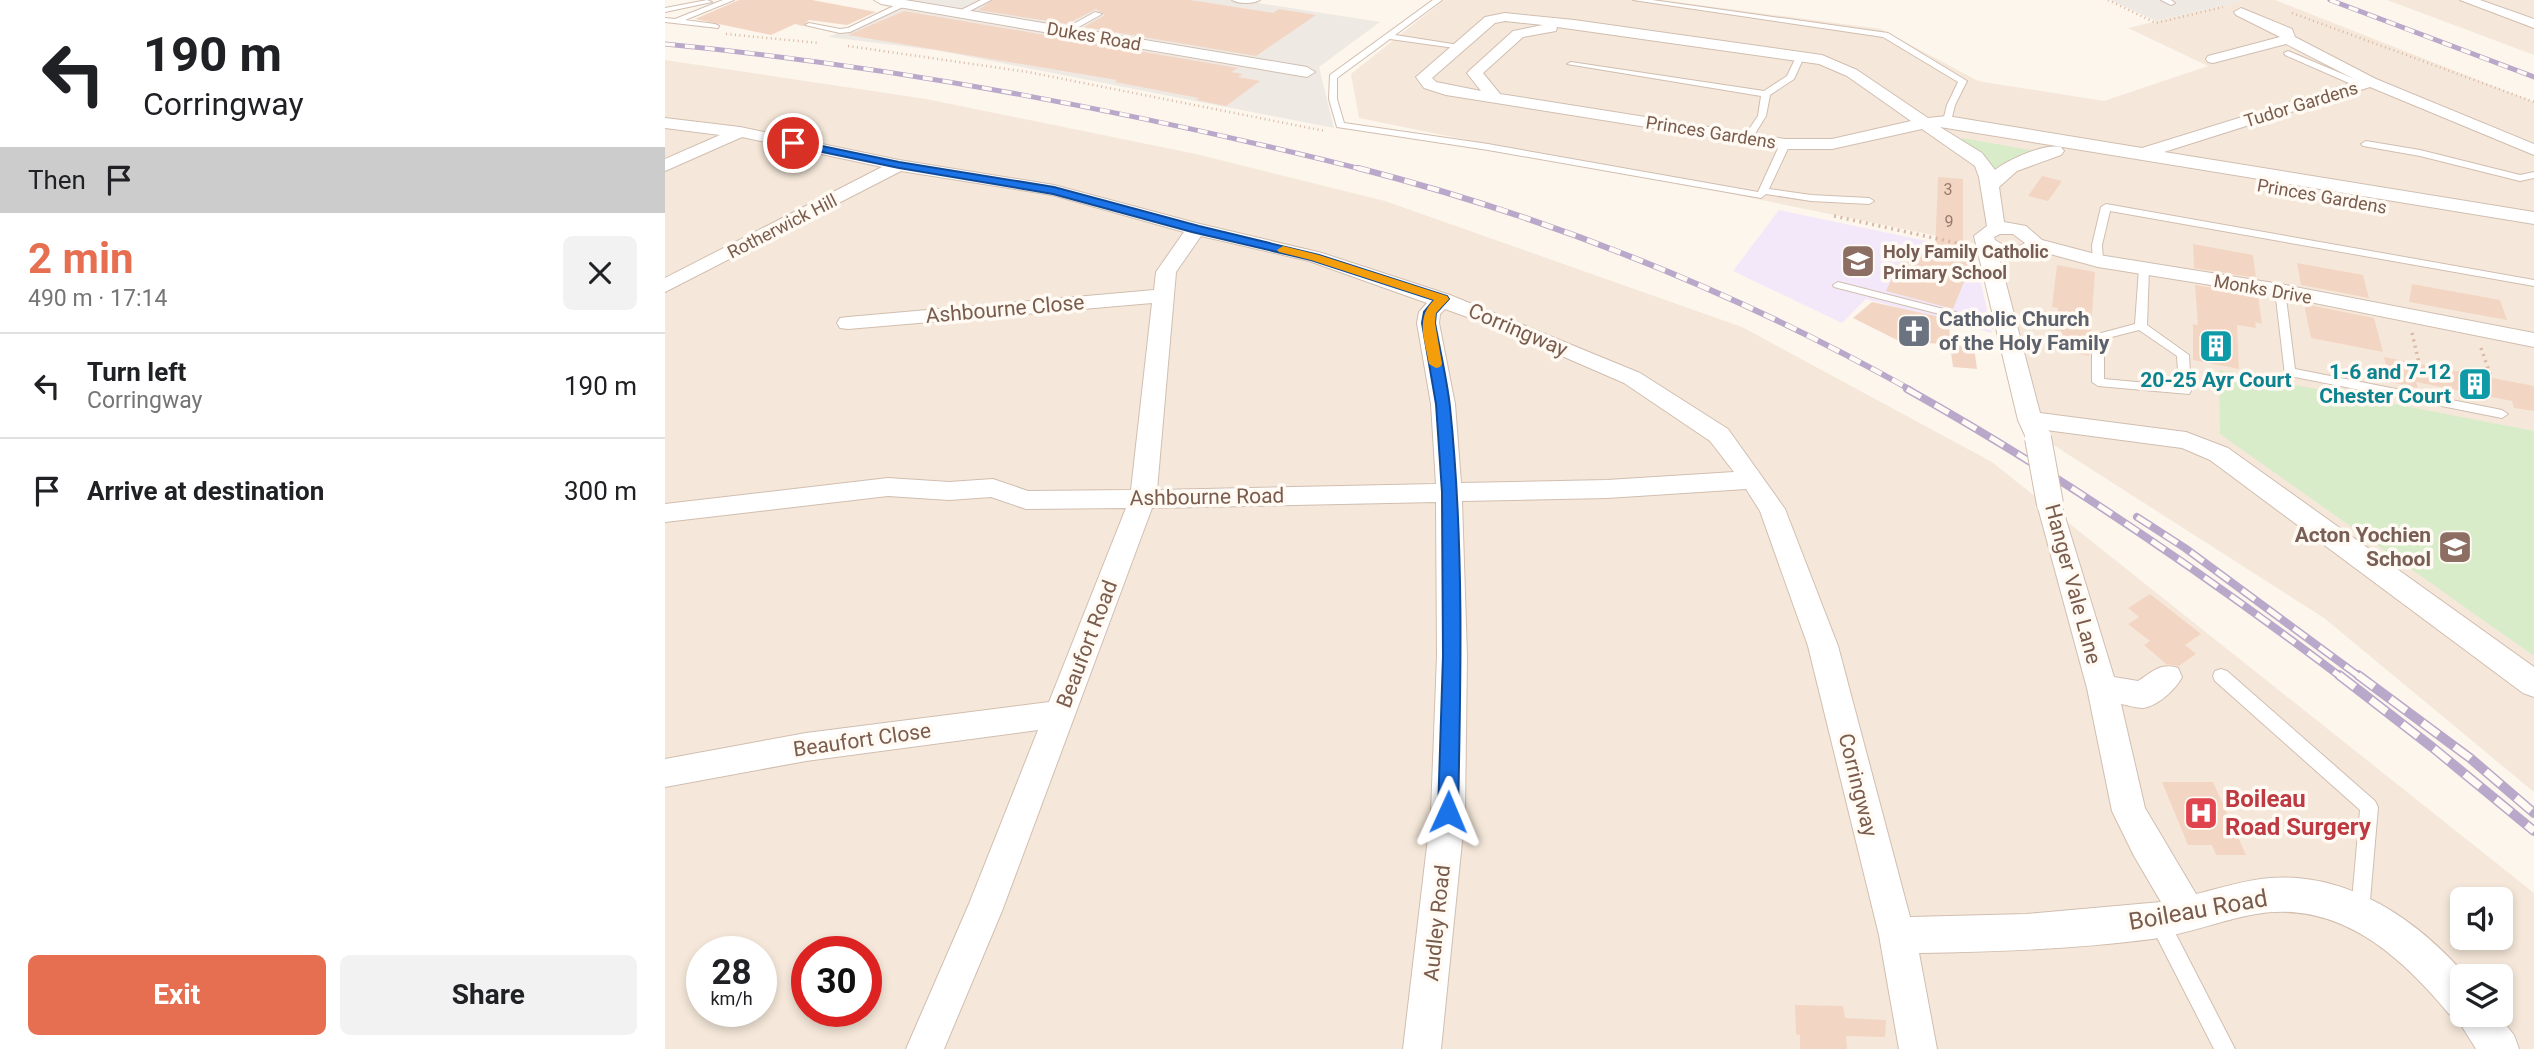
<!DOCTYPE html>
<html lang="en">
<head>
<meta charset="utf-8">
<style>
	:root { --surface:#fff; --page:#f2f2f2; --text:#202124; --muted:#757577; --line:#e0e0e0; --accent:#e76f51 }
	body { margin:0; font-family:Roboto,sans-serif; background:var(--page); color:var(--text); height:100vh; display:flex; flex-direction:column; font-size:26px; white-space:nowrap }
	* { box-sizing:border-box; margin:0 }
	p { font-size:23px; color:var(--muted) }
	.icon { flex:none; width:38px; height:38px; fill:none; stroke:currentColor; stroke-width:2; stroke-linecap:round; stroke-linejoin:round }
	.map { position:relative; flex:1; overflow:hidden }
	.sheet { display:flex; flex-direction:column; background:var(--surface); width:665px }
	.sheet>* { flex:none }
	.banner { background:#fff; color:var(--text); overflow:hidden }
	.tools { position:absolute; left:1785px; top:887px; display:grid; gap:14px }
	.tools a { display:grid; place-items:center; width:63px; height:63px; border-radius:10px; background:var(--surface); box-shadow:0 4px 10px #0003; font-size:35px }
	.speed { position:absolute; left:21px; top:936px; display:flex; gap:14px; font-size:35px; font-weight:700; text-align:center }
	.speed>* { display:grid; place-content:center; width:91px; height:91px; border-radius:50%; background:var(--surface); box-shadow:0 4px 10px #0003; line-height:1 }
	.speed small { font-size:18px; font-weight:400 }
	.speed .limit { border:10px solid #d22; background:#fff; color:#111 }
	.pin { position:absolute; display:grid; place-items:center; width:60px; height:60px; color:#fff; margin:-30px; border:4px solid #fff; border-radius:50%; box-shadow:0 2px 7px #0007 }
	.me { position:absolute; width:77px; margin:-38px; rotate:1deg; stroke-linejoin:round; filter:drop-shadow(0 0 5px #0008) }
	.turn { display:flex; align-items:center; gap:24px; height:147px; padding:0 28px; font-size:32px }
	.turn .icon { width:91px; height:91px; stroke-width:2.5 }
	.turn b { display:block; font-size:49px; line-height:60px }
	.then { display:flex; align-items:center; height:66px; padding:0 28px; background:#0003; gap:14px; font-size:26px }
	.round { display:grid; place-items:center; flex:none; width:74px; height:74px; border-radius:10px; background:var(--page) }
	.overview { display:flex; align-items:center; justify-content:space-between; height:119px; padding:0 28px }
	h1 { font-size:42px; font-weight:700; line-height:52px; color:var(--accent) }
	.action { display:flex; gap:14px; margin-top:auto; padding:14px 28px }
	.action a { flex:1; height:80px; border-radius:10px; background:var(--accent); color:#fff; font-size:28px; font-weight:700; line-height:80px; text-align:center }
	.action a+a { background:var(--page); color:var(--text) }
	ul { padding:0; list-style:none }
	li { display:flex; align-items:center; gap:21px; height:105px; padding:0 28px; border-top:2px solid var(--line) }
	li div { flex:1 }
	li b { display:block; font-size:26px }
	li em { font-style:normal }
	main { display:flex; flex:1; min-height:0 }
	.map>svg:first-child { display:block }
</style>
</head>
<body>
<main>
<section class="sheet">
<div class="banner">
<div class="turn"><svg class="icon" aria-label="left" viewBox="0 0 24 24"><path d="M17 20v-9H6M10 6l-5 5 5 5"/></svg><div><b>190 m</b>Corringway</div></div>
<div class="then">Then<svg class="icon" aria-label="arrive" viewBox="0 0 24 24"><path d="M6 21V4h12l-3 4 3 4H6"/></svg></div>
</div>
<div class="overview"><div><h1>2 min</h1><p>490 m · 17:14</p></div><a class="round"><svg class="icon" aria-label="close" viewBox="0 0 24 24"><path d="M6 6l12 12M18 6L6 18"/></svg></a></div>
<ul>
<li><svg class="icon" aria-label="left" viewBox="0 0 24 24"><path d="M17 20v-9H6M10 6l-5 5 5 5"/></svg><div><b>Turn left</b><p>Corringway</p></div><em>190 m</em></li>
<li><svg class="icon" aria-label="arrive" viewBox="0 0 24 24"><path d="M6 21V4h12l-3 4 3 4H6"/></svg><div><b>Arrive at destination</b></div><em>300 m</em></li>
</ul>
<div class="action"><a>Exit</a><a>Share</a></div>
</section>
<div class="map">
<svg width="1869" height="1049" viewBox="0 0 1869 1049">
	<rect width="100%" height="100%" fill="#fdf6ec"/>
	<path fill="#f5e8da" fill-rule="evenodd" d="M779,0H997L1216,29L1313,81L1439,101L1543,66L1463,28L1580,0H1610L1869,102V792L1659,618L1379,439L1327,247L694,118L686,74Z
		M1722,0H1869V55Z
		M0,60L261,99L531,154L720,201L1077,327L1327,462L1869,893V1049H0ZM1797,900H1836V938H1797ZM37,952H96V1012H37ZM142,952H201V1012H142ZM1797,976H1836V1015H1797Z"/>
	<path fill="#efe9e4" d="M241,0H574L715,22L654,67L669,128L270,50L163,37L246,2Z
		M1445,0H1581L1491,21Z"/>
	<path fill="#f3e8fa" d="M1114,210L1309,251L1327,333L1201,299L1177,323L1068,271Z"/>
	<path fill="#d8ecc9" d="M1297,138L1371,151L1334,169L1329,168L1322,159L1295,140Z
		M1554,370L1869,431V656L1555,434Z"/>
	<path fill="#f3d5c3" d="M74,0H147L211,12L182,25L144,20L138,26L130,24L106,35L30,19Z
		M328,0H525L608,13L614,9L651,15L591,56L419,27L440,15L431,9L402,24L313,10Z
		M239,11L573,68L566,72L578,74L573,77L595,81L561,106L531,100L534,98L450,82L452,80L183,35Z
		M1377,176L1397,181L1383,201L1363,196Z
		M1273,177L1298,179V260L1307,262L1288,309L1221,291L1242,247L1270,253Z
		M1528,244L1588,255L1591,278L1529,268Z
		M1632,263L1698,275L1704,298L1636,285Z
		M1392,265L1430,272L1424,356L1400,351L1397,332L1390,330L1393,308L1387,307Z
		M1747,284L1835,300L1842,320L1744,302Z
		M1530,285L1593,295L1597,324L1590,322L1591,328L1572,325L1574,369L1528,360V324L1533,325Z
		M1207,302L1284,319L1285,345L1232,340L1188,318Z
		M1639,304L1709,318L1718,352L1646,338Z
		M1285,345L1309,347L1312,369L1288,367Z
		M1719,357L1869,386V411L1849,408L1847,401L1751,382L1753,388L1725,382Z
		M1485,594L1536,634L1520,645L1531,654L1514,666L1501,664L1479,645L1485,641L1463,624L1474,617L1463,608Z
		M1497,782H1548L1581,855H1551L1547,845H1523Z
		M1130,1005L1178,1006L1180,1018L1221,1020L1220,1037L1181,1036L1182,1049H1135V1035L1131,1034Z"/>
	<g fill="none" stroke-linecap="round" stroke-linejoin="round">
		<g stroke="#d1beb0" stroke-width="2">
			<path id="lane" d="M42,0L47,2L0,12V8Z
				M58,0H69L20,20L50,24L54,26L53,28L0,22V18L10,19Z
				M316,0H326L297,15L290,13Z
				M567,0H595C589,4 573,4 567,0Z
				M768,0H777L730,35L794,45L798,47L797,49L725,39L672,78V99L679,123L823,144L1093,192L1115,144L1120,141L1125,144L1104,189L1146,195L1204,198L1209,201L1204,204L1146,201L1101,194L1096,198L823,150L672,127L664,99L665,75Z
				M968,0H987L1223,33L1302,81L1290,105L1286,121L1282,124L1278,121L1282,105L1293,82L1218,37Z
				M1496,0H1506L1510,3L1506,5Z
				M237,2L244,4L185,32L175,33L140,25L144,23L175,29L183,28Z
				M430,12L437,14L403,33L396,31Z
				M1623,51L1699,83L1700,85L1693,87L1620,55L1619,53Z
				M1132,55L1139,57L1129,79L1105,95L1101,116L1086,140L1083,141L1078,138L1093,116L1096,96L902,64L906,62L1099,91L1122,76Z
				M1701,141L1755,150L1855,175L1869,172V178L1855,181L1755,156L1698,146L1696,144Z
				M1441,204L1869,280V286L1445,211L1437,245L1438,261L1433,264L1428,261L1427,245L1436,207Z
				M1479,266L1484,269L1482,325L1524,355L1526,391L1524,394L1433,386L1427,382V337L1429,335L1470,324L1474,269ZM1474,330L1512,356L1514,386L1439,379V339Z
				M1173,282L1345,326L1347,328L1341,331L1169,287L1168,285Z
				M1615,287L1620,290L1630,369L1837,410L1843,414L1837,418L1620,375L1610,290Z
				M1556,669L1562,671L1710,801L1713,807L1704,912L1702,919L1695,921L1688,919L1686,912L1695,810L1550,681L1548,676L1550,671Z
				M1493,910L1500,913L1570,1049H1549L1483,920L1486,913Z"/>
		</g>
		<g stroke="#d1beb0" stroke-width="2">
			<path id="street" d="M209,0H240L642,67L650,72L642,77L216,4Z
				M1795,0H1815L1869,19V28Z
				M1576,8L1627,29L1630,37L1711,79L1869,144V155L1705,87L1499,152L1869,212V224L1275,127L1317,153L1330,170C1343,160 1379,143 1396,147L1399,151L1396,155L1352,171L1334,187L1339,222L1361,226L1377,240L1434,255L1615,284L1869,333V347L1615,296L1433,267L1374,251L1352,259L1334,257L1375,413L1521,432L1563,448L1869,667V697L1858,693L1545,460L1517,448L1381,430L1384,436L1381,442L1372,444L1363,442L1353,420L1309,236L1322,226L1314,177L1310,166L1257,129L1167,149H1120L781,95L759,88L751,77L820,17L840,13L909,20L1157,55L1192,70L1263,118L1282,116L1477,148L1693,81L1621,44L1548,63L1543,62L1541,59L1543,56L1615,37L1571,15L1569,12ZM840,21L878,25L848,31L805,70L802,73L816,91L771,82L767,78L830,23ZM892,27L1154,64L1182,76L1246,121L1167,139H1120L835,94L818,73L858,37L891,31ZM1335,234H1348L1360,243C1349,250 1340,247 1330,240L1329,237Z
				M0,118L75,127L234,160L389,185L535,224L657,253L785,295L975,373L1063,429L1120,509L1173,646L1245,917L1362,914L1496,902L1469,856L1447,811L1422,688L1372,504L1376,497L1385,495L1394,497L1449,677L1473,681C1487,672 1496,662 1513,668L1517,677C1511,689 1493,706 1478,708C1471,708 1462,705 1456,704L1480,808L1531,894C1556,888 1580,880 1605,878C1683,872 1753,920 1801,976H1797V1015H1833L1849,1035L1854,1049H1811L1791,1017L1784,1014C1735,955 1674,900 1591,914C1556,920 1523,934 1487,939C1410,949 1332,952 1254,953L1272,1049H1234L1214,935L1143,646L1095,511L1081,489L942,498L797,501L802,656L800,812L776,1049H738L766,812L772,656L771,502L487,508L337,911L279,1049H241L304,904L373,730L141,761L0,787V759L141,733L384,702L461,508L361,509L326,497L284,500L223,496L0,522V504L223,478L284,482L328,479L363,491L466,490L487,303L183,329L175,328L172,323L175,318L183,317L489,290L491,272L519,232L387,195L236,171L0,292V278L217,167L77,137L0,171V159L55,135L0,128ZM536,236L644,261L762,303L754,312L752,323L766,404L771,484L492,490L511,272ZM780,309L830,327L959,383L1045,441L1069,472L942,480L796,483L790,404L774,323L775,314Z"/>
		</g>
		<path stroke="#d9b8a5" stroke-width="2.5" stroke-dasharray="1 3.5" stroke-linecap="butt" d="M1443,0L1491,23L1558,7
			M1627,13L1869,102
			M61,34L154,43
			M183,46L363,72L660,131"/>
		<path stroke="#d9b8a5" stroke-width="3.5" stroke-dasharray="2 4.5" stroke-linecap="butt" d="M1169,216L1301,245
			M1747,333L1754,363
			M1816,348L1826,377"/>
		<use href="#lane" fill="#fff" fill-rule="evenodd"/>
		<use href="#street" fill="#fff" fill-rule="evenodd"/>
		<g stroke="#b9a8c9" stroke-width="5">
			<path id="rail-far3" d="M1665,0L1869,77
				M0,44C235,67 470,112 700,170"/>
		</g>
		<g stroke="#b9a8c9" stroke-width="6">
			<path id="rail-far2" d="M693,168C887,218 1071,292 1246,390"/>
		</g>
		<g stroke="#b9a8c9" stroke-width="8">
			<path id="rail-far1" d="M1242,389C1394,474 1537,572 1676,677
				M1472,517L1520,548L1695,677"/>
		</g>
		<g stroke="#b9a8c9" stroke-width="10">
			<path id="rail" d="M1674,675L1767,747L1869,831
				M1693,675L1805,758L1869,813"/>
		</g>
		<use href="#rail-far3" stroke="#fffaf3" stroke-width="3.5" stroke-dasharray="10" stroke-linecap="butt"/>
		<use href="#rail-far2" stroke="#fffaf3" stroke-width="4.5" stroke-dasharray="12" stroke-linecap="butt"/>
		<use href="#rail-far1" stroke="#fffaf3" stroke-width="5" stroke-dasharray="16" stroke-linecap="butt"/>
		<use href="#rail" stroke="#fffaf3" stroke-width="7" stroke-dasharray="20" stroke-linecap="butt"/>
		<g stroke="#d1beb0" stroke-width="28" stroke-linecap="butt">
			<path id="street-bridge" d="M1373,438L1385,504"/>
		</g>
		<use href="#street-bridge" stroke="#fff" stroke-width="26"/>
	</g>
	<path fill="#1a73e8" stroke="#114b97" stroke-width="2" d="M128,140L234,162L389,187L534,226L654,255L782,296L784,299L771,313L770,323C775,351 782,379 785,407C799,541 796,677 793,812L790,819L783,821L776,819L773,812L778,656L777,492L771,404L757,323L759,312L769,300L646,260L527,232L388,194L234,168L124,145L122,143Z"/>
	<path fill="#f59e0b" d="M618,246L654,255L782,296L784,299L771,313L770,323L777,364L775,367L771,368L764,364C760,340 750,319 769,300L646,260L614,252L612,250Z"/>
	<defs>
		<g id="school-square" transform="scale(1.75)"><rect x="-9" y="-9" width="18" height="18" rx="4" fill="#8d6e63" stroke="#fffaf3"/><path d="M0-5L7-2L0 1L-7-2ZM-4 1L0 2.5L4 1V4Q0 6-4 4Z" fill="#fff"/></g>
		<g id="church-square" transform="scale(1.75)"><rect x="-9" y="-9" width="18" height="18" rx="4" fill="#6b7280" stroke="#fffaf3"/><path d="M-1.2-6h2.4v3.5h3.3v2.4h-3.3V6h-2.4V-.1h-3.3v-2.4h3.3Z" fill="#fff"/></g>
		<g id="building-square" transform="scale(1.75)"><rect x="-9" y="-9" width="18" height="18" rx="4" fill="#0f9aa8" stroke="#fffaf3"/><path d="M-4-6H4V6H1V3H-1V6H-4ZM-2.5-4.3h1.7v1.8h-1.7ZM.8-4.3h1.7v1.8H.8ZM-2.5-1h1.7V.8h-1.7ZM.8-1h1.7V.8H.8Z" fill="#fff"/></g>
		<g id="hospital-square" transform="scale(1.75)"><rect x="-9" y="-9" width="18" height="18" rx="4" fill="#e0444e" stroke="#fffaf3"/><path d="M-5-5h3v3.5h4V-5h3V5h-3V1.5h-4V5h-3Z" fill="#fff"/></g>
	</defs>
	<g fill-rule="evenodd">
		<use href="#school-square" x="1193" y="261"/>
		<use href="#church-square" x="1249" y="331"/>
		<use href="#building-square" x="1551" y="346"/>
		<use href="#building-square" x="1810" y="384"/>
		<use href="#school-square" x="1790" y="547"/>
		<use href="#hospital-square" x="1536" y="813"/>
	</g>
	<g text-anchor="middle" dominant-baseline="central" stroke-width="7" stroke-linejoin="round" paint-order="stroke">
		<g font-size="16" fill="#987a6a">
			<text x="1283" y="189">3</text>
			<text x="1284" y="221">9</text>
		</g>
		<g font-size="18" fill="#7a5c4d" stroke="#fffaf3">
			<text transform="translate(429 36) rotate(10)">Dukes Road</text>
			<text transform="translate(1636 104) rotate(-17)">Tudor Gardens</text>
			<text transform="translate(1046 132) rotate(9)">Princes Gardens</text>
			<text transform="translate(1657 196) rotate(10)">Princes Gardens</text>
			<text transform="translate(117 226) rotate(-27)">Rotherwick Hill</text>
			<text transform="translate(1598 289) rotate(10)">Monks Drive</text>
		</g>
		<g font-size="18" font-weight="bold" fill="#785e54" stroke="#fffaf3" text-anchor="start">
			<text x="1218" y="251">Holy Family Catholic<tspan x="1218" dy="21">Primary School</tspan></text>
		</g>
		<g font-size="21" fill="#7a5c4d" stroke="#fffaf3">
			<text transform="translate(340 309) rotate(-5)">Ashbourne Close</text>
			<text transform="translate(853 330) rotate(23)">Corringway</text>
			<text transform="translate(542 497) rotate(-1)">Ashbourne Road</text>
			<text transform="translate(1408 584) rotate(75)">Hanger Vale Lane</text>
			<text transform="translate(422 644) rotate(-69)">Beaufort Road</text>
			<text transform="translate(197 740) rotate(-8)">Beaufort Close</text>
			<text transform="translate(1193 785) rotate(76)">Corringway</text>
			<text transform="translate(772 923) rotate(-84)">Audley Road</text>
		</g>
		<g font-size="21" font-weight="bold" fill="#5b616d" stroke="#fffaf3" text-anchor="start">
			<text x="1274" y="319">Catholic Church<tspan x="1274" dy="24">of the Holy Family</tspan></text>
		</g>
		<g font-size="21" font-weight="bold" fill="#0d838f" stroke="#fffaf3" text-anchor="end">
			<text x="1786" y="372">1-6 and 7-12<tspan x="1786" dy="24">Chester Court</tspan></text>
			<text x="1551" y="380" text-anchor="middle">20-25 Ayr Court</text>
		</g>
		<g font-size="21" font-weight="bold" fill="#785e54" stroke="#fffaf3" text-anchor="end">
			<text x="1766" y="535">Acton Yochien<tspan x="1766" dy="24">School</tspan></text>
		</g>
		<g font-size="24" font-weight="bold" fill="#be3a42" stroke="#fffaf3" text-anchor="start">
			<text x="1560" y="799">Boileau<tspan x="1560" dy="28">Road Surgery</tspan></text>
		</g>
		<g font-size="24" fill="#7a5c4d" stroke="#fffaf3">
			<text transform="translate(1533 910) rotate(-10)">Boileau Road</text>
		</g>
	</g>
</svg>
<div class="tools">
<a><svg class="icon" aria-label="sound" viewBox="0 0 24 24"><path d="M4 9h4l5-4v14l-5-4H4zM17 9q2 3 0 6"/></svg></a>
<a><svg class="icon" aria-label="layers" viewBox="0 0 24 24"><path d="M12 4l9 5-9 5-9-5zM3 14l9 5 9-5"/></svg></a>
</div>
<div class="speed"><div>28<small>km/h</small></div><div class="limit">30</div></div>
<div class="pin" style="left:128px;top:143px;background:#d93025"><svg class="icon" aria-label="arrive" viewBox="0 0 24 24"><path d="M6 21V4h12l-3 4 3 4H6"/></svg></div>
<svg class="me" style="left:783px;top:812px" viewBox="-20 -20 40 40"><path d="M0-17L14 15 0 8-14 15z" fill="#1a73e8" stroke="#fff" stroke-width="4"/></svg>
</div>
</main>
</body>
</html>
